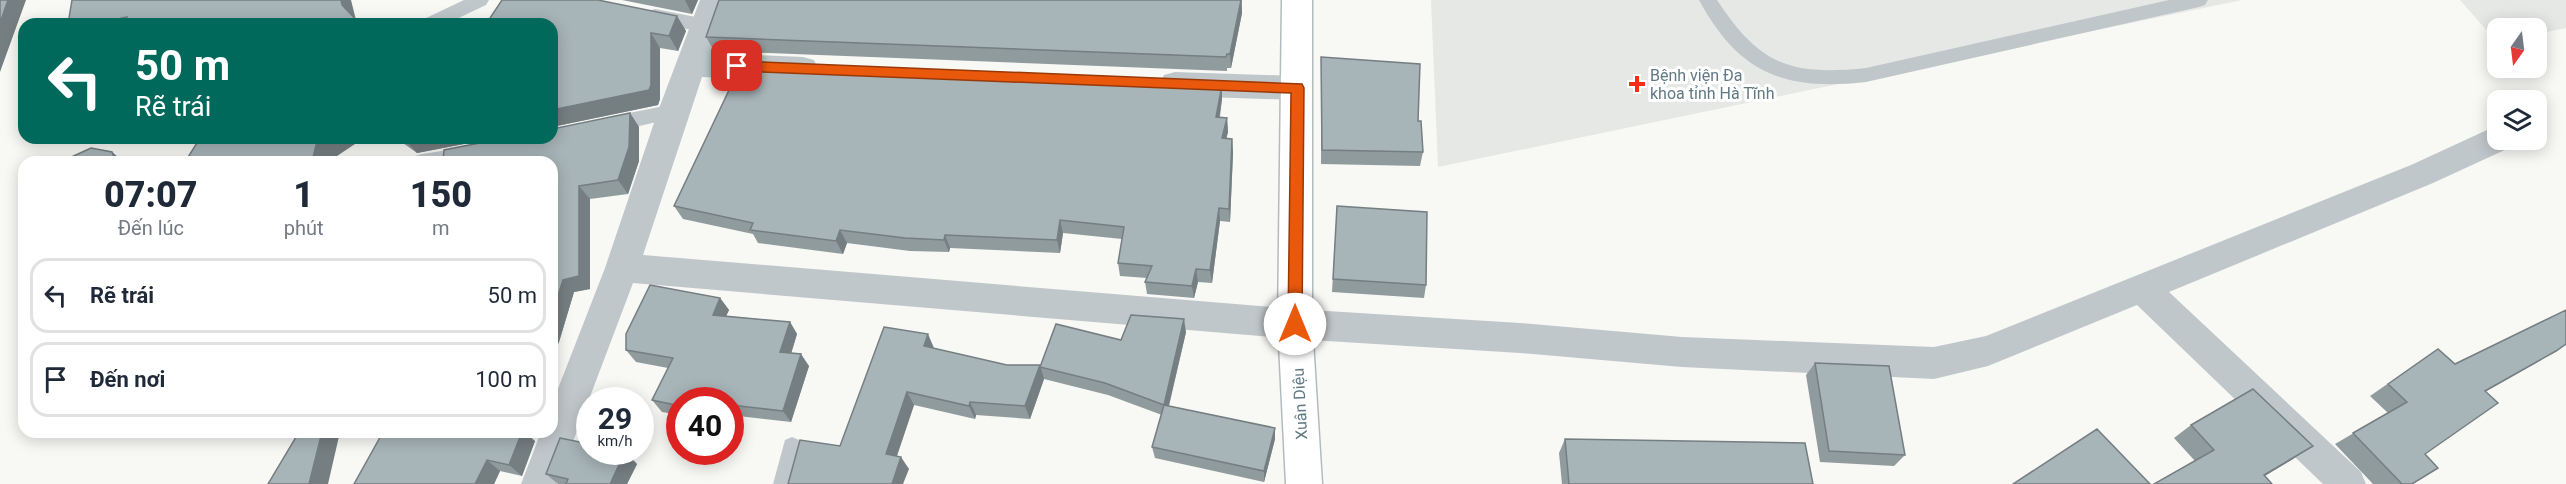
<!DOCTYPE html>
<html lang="vi">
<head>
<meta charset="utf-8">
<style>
	:root { --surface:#fff; --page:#f2f2f3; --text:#1f2937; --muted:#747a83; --line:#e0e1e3 }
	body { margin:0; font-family:Roboto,sans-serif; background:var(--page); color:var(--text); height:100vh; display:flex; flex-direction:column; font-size:22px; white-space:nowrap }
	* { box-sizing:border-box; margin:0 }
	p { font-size:20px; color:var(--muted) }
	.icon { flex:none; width:33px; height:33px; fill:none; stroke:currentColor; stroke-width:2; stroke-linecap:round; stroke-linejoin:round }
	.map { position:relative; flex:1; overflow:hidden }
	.side { position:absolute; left:18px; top:156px; width:540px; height:282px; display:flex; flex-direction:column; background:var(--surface); border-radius:18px; box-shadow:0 3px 15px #0003 }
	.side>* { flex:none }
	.top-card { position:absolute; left:18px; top:18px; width:540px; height:126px; border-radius:18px; box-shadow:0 3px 15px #0003; background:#00695c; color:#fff; overflow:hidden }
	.needle { width:39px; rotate:194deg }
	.tools { position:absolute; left:2487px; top:18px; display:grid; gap:12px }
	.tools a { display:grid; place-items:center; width:60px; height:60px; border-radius:12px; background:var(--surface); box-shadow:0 3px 15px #0003; font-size:30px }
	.speed { position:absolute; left:576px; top:387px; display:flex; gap:12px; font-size:30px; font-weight:700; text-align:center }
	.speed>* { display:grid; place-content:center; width:78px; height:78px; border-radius:50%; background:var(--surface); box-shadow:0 3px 15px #0003; line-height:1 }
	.speed small { font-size:15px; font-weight:400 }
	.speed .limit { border:9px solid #d22; background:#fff; color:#111 }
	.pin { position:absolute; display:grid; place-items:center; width:51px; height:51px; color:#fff; margin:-26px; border-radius:12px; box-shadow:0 3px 9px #0006 }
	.me { position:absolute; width:66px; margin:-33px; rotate:0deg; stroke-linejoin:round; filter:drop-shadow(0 0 4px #0008) }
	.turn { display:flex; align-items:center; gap:21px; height:126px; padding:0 18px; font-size:27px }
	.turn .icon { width:78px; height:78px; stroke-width:2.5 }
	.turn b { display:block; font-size:42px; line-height:51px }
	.eta { display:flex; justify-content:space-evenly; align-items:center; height:102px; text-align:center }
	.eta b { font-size:36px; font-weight:800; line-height:42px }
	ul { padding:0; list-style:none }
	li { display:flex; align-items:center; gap:18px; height:75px; margin:0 12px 9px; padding:0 6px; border:3px solid var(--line); border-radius:18px }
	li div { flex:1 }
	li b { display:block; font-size:22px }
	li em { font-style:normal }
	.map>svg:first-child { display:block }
</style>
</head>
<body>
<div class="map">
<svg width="2566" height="484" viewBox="0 0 2566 484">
	<rect width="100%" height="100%" fill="#f8f8f5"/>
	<path fill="#e6e8e6" d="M1431,0H2242L1438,167Z
		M2460,0H2566V28L2537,34L2536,28H2498L2497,42Z"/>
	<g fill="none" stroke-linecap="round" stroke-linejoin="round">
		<g stroke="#b3bbbf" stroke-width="3">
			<path id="secondary" d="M1282,0H1312V324L1322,484H1286L1278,324Z"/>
		</g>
		<path fill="#c0c7ca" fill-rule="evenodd" d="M464,0H489L486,5L446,24H421L424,19Z
			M1699,0H1717C1760,65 1790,76 1866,68L2169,0H2208L2205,5L2199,7L1866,82C1785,91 1739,74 1699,0Z
			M655,9L706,19L712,21L715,26L712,31L706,33L649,21L646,16L649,11Z
			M674,104L681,106L683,111L681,116L674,118L609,133L602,130L600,125L602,120L609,117Z
			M468,147L475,150L477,155L475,160L470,162H413L415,156L422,154Z
			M792,437L799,440L803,447L795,484H773L785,440Z"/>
		<path fill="#c0c7ca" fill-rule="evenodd" d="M700,0H730L711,53L803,57L814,60L818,69L814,78L803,81L702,77L643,255L1295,309L1520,323L1682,337L1934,347L1986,336L2411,165L2487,130L2498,126V140H2514L2509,148L2433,183L2169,292L2361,472L2366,484H2323L2137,305L1988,366L1934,379L1682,367L1520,353L1295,339L633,283L557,484H521L541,432H552V404L605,268L658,111Z
			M1175,72L1297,76L1308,79L1312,88L1308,97L1297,100L1175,96L1164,93L1160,84L1164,75Z"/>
		<use href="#secondary" fill="#fff" fill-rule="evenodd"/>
	</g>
	<path fill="#909b9e" d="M622,0H698L692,14Z
		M719,0H1242V13L1231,68H1227V71L714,51L706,37Z
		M677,16L686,31L678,51L660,48V99L658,105L552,127V24Z
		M1321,57L1418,121L1423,152L1420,166L1321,164Z
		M1222,85V99L1220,117L1227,118L1228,132L1226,139H1232L1233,153L1230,222L1220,221L1212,283L1198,282L1194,298L1147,294L1145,282L1147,278L1120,276L1118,263L1122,239L1063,233L1060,253L950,248L949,252L910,251L847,243L843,254L758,243L753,234L683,219L674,206Z
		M630,113L639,127V161L628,194L590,199V289L574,292L559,342L552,355V162Z
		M396,138H495L417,153Z
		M1337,206L1426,285L1424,298L1332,292Z
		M720,298L729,310L726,316L790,322L797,334L791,353L809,366L791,422L730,415V400H680V415L662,412L652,400L668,368L636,362L626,350Z
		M1186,332L1169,406L1275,428V439L1264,482L1155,458L1152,447L1162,415L1108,395L1044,379L1030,419L976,415L975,419L914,405L897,456L909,469L840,446L934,348L1007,365L1040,367L1121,340Z
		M2438,349L2455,364L2556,351L2485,391L2425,454L2412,484H2373L2335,444L2388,413L2370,396Z
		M1815,363L1905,455L1894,466L1820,462L1806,375Z
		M2191,425L2293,459L2265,476L2195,461L2174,438Z
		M1565,439L1813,484H1562L1559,453Z
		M535,441L522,476L500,471L494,484H354Z
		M625,452L637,464L627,484H558L546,474Z"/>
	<path fill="#757e81" d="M8,0H26L0,72V23Z
		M341,0H351L356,20L342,5Z
		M685,0H698L692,14Z
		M1241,0L1242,13L1231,68L1230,54Z
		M677,16L686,31L678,51L669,36Z
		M127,17L135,24H94Z
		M651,33L660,48V99L658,105L552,127V110Z
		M1222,85V99L1217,131L1216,117Z
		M630,113L639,127V161L628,194L618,180Z
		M1227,118L1228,132L1223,152L1222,138Z
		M328,138H364L331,160L330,162H312L316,145Z
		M408,138H495L417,153L404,139Z
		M1232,139L1233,153L1230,222L1229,209Z
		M112,152L124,162H116Z
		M579,186L590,199V289L574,292L559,342L552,355V315Z
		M1219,208L1220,221L1212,283L1210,270Z
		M1060,220L1063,233L1060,253L1057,240Z
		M840,230L847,243L843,254L836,241Z
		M945,235L950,248L949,252L944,240Z
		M1196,269L1198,282L1194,298L1192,286Z
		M720,298L729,310L721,327L713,315Z
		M1184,319L1186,332L1166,417L1164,405Z
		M790,322L797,334L788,364L780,352Z
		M928,334L934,348L924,346Z
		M2556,351L2536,363L2465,403L2485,391Z
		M801,354L809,366L791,422L783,411Z
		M1040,365L1044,379L1030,419L1025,406Z
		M907,392L914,405L893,467L886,454Z
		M970,402L976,415L975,419L969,406Z
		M1275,428V439L1264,482V471Z
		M322,432H340L328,484H309Z
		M522,432H525L535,441L522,476L509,465Z
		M2313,446L2293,459L2250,484L2264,475Z
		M625,452L637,464L627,484H610Z
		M901,457L909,469L903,484H892Z
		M487,460L500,471L494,484H475Z"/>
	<path fill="#a7b4b8" stroke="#757e81" stroke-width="1.5" d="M0,0H8L0,23Z
		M72,0H341L342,5L360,24H126L127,17L94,24H68Z
		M502,0H598L677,16L669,36L651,33V85L649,90L552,110V24H486Z
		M719,0H1241L1230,54H1227L1226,57L706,37Z
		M1321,57L1420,64L1418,121H1421L1423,152L1322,150Z
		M740,67L1222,85L1216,117L1227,118L1222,138L1232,139L1229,209L1219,208L1210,270L1196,269L1192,286L1145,282L1152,266L1118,263L1124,227L1060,220L1057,240L945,235L944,240L905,238L840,230L836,241L750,230L753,223L674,206Z
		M630,113L629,147L618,180L579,186V276L563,280L552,315V162H443L444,150L505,138H552V129Z
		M200,138H328L316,145L312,162H185Z
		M91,148L112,152L116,162H68L67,159Z
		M1337,206L1427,212L1426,285L1333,279Z
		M650,285L720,298L713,315L790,322L780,352L801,354L783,411L730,405V400H680V406L652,400L673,358L626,350V334Z
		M2566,310V344L2556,351L2485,391L2498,403L2425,454L2438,468L2412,484H2402L2353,433L2407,402L2388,384L2438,349L2455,364Z
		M1131,315L1184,319L1164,405L1105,383L1040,367L1056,324L1121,340Z
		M884,327L928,334L924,346L1007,365H1040L1025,406L970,402L969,406L907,392L886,454L901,457L892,484H788L800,440L840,446Z
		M1815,363L1889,366L1905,455L1829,451Z
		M2253,389L2313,446L2264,475L2272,484H2154L2214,450L2191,425Z
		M1164,405L1275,428L1264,471L1152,447Z
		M2097,429L2150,484H2013Z
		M299,432H322L309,484H268Z
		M383,432H522L509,465L487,460L475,484H354Z
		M560,438L590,444V452H625L610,484H566L568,479L546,474Z
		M1565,439L1805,443L1813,484H1569Z"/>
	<path fill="#ea580c" stroke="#983908" stroke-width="1.5" d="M737,61L1302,84L1304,88L1302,324L1300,328L1295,330L1290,328L1288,324L1291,93L737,71L731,66Z"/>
	<path fill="#f32d1a" stroke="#fff" stroke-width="2" d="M1634 75h6v6h6v6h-6v6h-6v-6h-6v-6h6z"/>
	<g text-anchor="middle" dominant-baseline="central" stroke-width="6" stroke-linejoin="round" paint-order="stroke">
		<g font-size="16" fill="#607983" stroke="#fff" text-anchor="start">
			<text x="1650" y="75">Bệnh viện Đa<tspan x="1650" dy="18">khoa tỉnh Hà Tĩnh</tspan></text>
		</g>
		<g font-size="16" fill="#607983" stroke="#fff">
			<text transform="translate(1300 404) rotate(-93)">Xuân Diệu</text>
		</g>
	</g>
</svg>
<div class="tools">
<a><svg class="needle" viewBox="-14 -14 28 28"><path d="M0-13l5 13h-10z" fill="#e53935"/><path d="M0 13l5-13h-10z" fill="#747a83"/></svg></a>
<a><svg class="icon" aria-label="layers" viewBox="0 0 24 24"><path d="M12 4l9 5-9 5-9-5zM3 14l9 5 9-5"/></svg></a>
</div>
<div class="speed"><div>29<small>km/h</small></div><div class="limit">40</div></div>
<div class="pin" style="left:737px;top:66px;background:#d93025"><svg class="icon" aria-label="arrive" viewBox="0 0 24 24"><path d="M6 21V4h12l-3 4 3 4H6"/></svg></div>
<svg class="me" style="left:1295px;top:324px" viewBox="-20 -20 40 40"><circle r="19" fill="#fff"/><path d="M0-13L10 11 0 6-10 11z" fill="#ea580c"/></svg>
<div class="top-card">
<div class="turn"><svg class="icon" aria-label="left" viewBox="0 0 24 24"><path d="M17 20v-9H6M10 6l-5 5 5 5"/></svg><div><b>50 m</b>Rẽ trái</div></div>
</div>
<section class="side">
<div class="eta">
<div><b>07:07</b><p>Đến lúc</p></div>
<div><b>1</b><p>phút</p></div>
<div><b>150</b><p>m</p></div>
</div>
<ul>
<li><svg class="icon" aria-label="left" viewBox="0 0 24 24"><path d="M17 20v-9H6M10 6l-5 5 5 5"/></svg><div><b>Rẽ trái</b></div><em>50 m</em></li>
<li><svg class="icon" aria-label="arrive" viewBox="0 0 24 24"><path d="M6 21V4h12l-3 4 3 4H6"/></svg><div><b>Đến nơi</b></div><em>100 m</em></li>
</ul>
</section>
</div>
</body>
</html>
